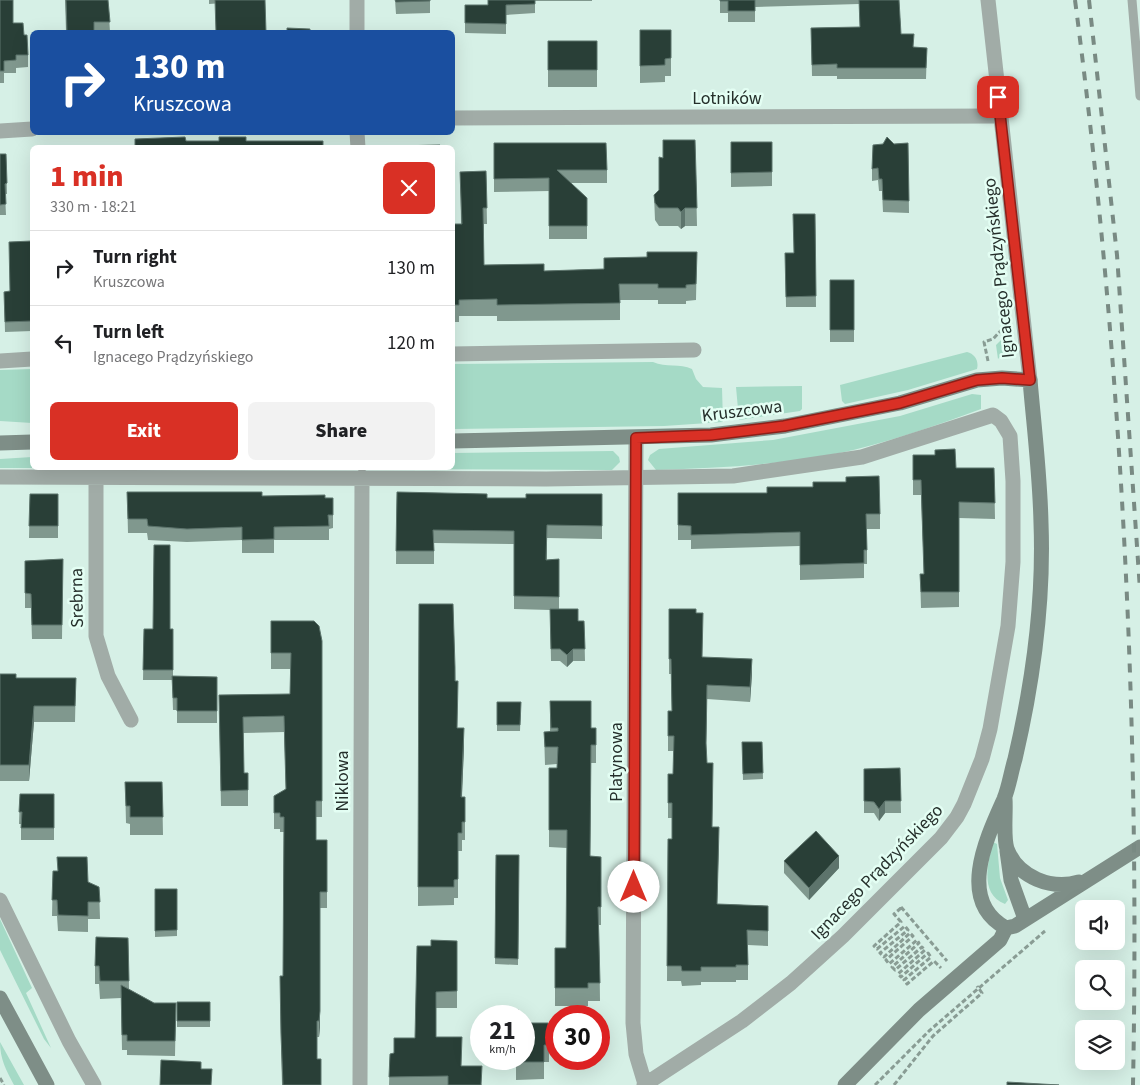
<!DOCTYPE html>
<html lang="en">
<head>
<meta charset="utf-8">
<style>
	:root { --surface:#fff; --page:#f2f2f2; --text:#202124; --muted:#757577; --line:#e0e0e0; --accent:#d93025 }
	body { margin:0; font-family:"Source Sans 3",sans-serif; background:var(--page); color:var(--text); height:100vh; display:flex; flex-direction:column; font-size:19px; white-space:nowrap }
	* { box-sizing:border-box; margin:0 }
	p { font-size:16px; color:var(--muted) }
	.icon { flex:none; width:28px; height:28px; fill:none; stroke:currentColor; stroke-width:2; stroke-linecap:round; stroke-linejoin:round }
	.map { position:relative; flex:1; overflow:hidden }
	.sheet { position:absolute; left:30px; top:145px; width:425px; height:325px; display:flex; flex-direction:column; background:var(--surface); border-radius:8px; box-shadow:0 5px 20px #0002 }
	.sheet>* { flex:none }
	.hud { position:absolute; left:30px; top:30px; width:425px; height:105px; border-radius:8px; box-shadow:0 5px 20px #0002; background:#1a4fa0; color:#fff; overflow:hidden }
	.tools { position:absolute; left:1075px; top:900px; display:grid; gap:10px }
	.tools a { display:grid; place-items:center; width:50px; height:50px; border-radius:8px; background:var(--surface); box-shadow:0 5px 20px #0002; font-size:25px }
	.speed { position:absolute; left:470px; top:1005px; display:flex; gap:10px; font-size:25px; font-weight:700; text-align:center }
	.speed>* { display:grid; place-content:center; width:65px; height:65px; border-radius:50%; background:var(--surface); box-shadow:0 5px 20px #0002; line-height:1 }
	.speed small { font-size:12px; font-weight:400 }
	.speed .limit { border:8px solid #d22; background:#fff; color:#111 }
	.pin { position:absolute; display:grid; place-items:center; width:42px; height:42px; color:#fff; margin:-21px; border-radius:10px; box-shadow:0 2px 8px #0006 }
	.me { position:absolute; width:55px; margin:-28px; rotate:0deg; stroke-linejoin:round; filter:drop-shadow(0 0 4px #0008) }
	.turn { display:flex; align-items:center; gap:18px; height:105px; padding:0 20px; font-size:22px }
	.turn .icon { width:65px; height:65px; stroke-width:2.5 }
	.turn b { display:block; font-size:35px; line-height:42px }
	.round { display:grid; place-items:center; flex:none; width:52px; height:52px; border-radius:8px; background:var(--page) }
	.headline { display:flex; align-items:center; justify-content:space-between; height:85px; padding:0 20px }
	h1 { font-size:30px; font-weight:800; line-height:38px; color:var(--accent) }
	.button { display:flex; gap:10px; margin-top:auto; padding:10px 20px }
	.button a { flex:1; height:58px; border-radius:8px; background:var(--accent); color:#fff; font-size:20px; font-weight:800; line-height:58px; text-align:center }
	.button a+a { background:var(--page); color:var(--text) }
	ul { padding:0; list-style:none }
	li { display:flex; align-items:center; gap:15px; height:75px; padding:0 20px; border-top:1px solid var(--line) }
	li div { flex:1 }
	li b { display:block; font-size:19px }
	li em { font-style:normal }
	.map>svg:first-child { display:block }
</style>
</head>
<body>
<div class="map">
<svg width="1140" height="1085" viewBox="0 0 1140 1085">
	<rect width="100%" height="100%" fill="#d6f0e6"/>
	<path fill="#a5dac6" d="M1012,323L1011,344L998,359L996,345L1009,332Z
		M967,352C975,354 979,361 977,369L908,390L845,404L842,401L840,385Z
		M653,362C666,368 680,363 692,369L696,379L703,387L722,388L723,422L664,426L453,429V364Z
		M32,369V423L0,421V370Z
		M802,386V409L800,411L739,420L736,387Z
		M972,394L981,395V409C943,423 904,437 865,447C797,465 726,467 656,470L648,460L650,455L659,449L773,440L900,416Z
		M613,451L619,457L620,462L612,470L109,468H452L453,453Z
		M32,457V468H76H0V459Z
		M993,842L997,844L1000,878L1008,900L1005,904C979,894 988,862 993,842Z
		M0,919L32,988L26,993L51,1048L44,1039L0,950Z
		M0,1042L24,1085H14C6,1070 0,1059 0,1042Z"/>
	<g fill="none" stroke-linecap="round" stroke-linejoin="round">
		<path stroke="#899c94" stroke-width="3" stroke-dasharray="5 2.5" stroke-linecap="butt" d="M988,361L984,342L993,339L1005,326
			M901,907L947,961
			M901,908L894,914L901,922L874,946L877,949L905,926L908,930L880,953L884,957L910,933L913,936L886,960L889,964L917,940L919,943L892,967L895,970L922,947L925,950L898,974L901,977L928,953L931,957L904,980L907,984L934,961L941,968
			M0,1078L4,1085
			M875,1085L929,1031L1045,931
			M894,1085L933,1036L982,993L977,986"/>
		<path stroke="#a1aca7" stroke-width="9" d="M1132,0L1140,96"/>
		<path stroke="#a1aca7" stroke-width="15" d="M357,0V32
			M452,118L1001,116
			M0,131L32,129
			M357,132L358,148
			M452,354L694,350
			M0,361L32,359
			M636,438L633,1023L636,1054L645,1084
			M96,469V636L108,676L131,720
			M0,477L546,479L733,476L862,457L993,415L1001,421L1010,436L1013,481V562L1008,626L990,729L982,759L964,804L957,817L941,838L843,936L791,983L742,1021L644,1085
			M0,900L69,1041L94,1085
			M360,1085L362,477"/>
		<path stroke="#a1aca7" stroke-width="15" d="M988,0L1030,380"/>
		<path stroke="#7e8e87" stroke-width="15" d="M452,441L711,435L785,426L900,403L977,380L1002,378L1030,380C1034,427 1040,475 1041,523C1044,602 1033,682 1015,759C1011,772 1009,787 1004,799C987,837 956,901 1006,928
			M0,443L32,442
			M1005,799C1006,812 1003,837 1007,849C1018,878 1052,890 1079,882
			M1007,851L1011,880L1025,919
			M1006,928L1015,926L1140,847
			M0,998L47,1085
			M845,1085L919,1010L1000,940L1006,928"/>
		<path stroke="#798a83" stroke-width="4" stroke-dasharray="9 9" stroke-linecap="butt" d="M1075,0C1122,359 1140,723 1133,1085
			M1089,0L1117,255L1140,590"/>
	</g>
	<path fill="#80988e" d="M0,0L13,23L24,35L28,55V67L16,68V73H4V83H0Z
		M65,0H108L110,32H66Z
		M209,0H265L209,4Z
		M395,0H430V13L396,14Z
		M488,0H592V1H535V13L506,15V34L465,33V5H488Z
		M720,0H899L901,34L914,47L927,48L926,79H837V76H812L811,28L860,27L859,4L755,7V22H728V13H720Z
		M640,30L671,58V76H665V82L640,83Z
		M548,41H597V87H548Z
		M663,140H695L697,226H685L681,229L678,226H659L655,220L654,195L659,190L663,158Z
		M731,142H772V186L731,187Z
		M494,143L607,170V183H571L587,198V239H549V191L494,192Z
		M908,143L909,213L883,212L882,191H879L878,180L872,181V169L894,144Z
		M0,154H6L7,194H5L6,215H0Z
		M486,171L487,224H484V265L544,271L604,269L647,257L697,252L696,300L686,301V304H658V300H620V320L497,321V316H459V322H452V224H461L460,172Z
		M815,214L816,307H786L785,253H794Z
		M32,241V331L5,332L4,292L10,291Z
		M830,280H854V342H830Z
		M913,455L956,468H994L995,519L959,518V607L921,608L920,574H924L921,495H913Z
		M127,492L333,498V528L329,529V540H274V553H242V540L187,542L148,540L147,533H128Z
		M397,492L487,498H526L602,494V539L547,538V560L559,559V609L578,621H584L585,661H573L567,667L560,661H551L550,610L514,609V544L434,543V564H396Z
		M678,493L880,514V529H867V564H864V578L800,580V546L691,549V540H678Z
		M30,494H58V538H29Z
		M63,559L62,639H32L31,608H25V561Z
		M419,604L455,667L457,728L464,746L462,797H465V840H462V851H458V898H454V905L418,906Z
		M669,609L696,613L702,657L752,674L750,702L707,699L706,748L712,827L719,842L717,904L768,906V946L748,945V980H736V982H701V985L682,986L681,981H667L668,839H672V818H668V774H673L674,751H668V711H672L671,674H669Z
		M271,621L322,641V817H316V840H327V908H320V1027L319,1037H317V1059L321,1085H282L281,1049L280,976H283L284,832H280V829H274V796L286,789L284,732L243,733L244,773H248V806H221L219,711L290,694V669H271Z
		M144,629H173V676L217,677V723H177V710H173L172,680H143Z
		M0,674L16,678H76L75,722H34L29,781H0Z
		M550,701L591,728H596V763H591L590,856L601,857V925H599L600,1001H588V1006H555V948H566L567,848L549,847V768H557V764L545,765L544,732H550Z
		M497,702H521L520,731H497Z
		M742,742H762L763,779L743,780Z
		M900,768L901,813H885L879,821L874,813H864V769Z
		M125,782H162L163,835H130V824L126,823Z
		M20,794H54V840H21V824H19Z
		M496,855H519L518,965L495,964Z
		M784,861L839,868L809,900L784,873Z
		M53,871L99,887L100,919H88V932L58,931L57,916H52Z
		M155,889H177V936L155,937Z
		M128,938L129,989L154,1003H176L175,1056L127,1055V1050H122L121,998L100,999L99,984H95V966Z
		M457,941V1008H436V1037L461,1066L482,1085H389L390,1054L394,1053L415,1038L431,946Z
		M177,1002H210V1027H177Z
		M524,1023L549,1045V1062H544V1079L516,1080V1063H512V1059H524Z"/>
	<path fill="#5d746c" d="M685,208V226L681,229V212Z
		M573,649V661L567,667V655Z
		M752,659V674L750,702V687Z
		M34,706V722L29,781V765Z
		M464,728V746L461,816V797Z
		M885,801V813L879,821V809Z
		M839,856V868L809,900V888Z
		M320,1011V1027L319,1037V1021Z"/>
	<path fill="#293f37" stroke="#5d746c" d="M0,0H13V23H23L24,35H27L28,55H16V60L4,61V71H0Z
		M66,0H108L110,22H94V32H67Z
		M215,0H265L266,32H216Z
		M395,0H430V1L396,2Z
		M488,0H535V4L506,5V24L465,23V5H488Z
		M720,0H755V11H728V1H720Z
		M859,0H899L901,34H914L913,47L927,48L926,68H837V64L812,65L811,28L860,27Z
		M287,28L310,29V32H287Z
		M640,30H671V58L665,59V65L640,66Z
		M548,41H597V70H548Z
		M185,137L186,141H219V137H246V141H323V148H135V139Z
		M887,137L894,144L908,143L909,201L883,200L882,179H879L878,168L872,169L873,145L883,144Z
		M663,140H695L697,208H685L681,212L678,208H659L655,203L654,195L659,190V157L663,158Z
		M731,142H772V172L731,173Z
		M494,143H606L607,170H557L587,198V226H549V178L494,179Z
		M440,145V148H396V146Z
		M0,154H6L7,183L5,184L6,204L0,205Z
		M486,171L487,208H483L484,265L544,264V271L604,269V258L647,257V252H697L696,284L686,285V288H658V284H619L620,303L497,305V299L459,300V305H452V224H462L460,172Z
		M793,214H815L816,296L786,297L785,253H794Z
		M32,241V321L5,322L4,292L10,291L9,242Z
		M830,280H854V330H830Z
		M955,449L956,468H994L995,503L959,502V592H921L920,574H924L921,480H913V455H935V450Z
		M879,476L880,514H866L867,550H864V563L800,565V532L691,535V526L678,525V493H767V487H813V482H846V477Z
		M127,492H262V496L325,495V498H333V515H328L329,526L274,527V539L242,540V527L187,529L148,526L147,519H128Z
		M397,492L487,494V498H526V494H602V526L547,525L546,560L559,559V597L514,596V531L433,530L434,551H396Z
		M30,494H58V526H29Z
		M154,545H170V629H173V670H143L144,629H153Z
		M63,559L62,625H32L31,594L25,593V561Z
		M419,604H453L455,667V681H458L457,728H464L461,797H465V822H462V833H458V879L454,880V887H418Z
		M550,609H578V621H584L585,649H573L567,655L560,649H551Z
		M669,609H696V613H703L702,657L752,659L750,687L707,685L706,743L707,763H713L712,827H719L717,904L768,906V931L747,930L748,965H736V967H701V971H682L681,966H667L668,839H672V803H668V774H673L674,736H668V711H672L671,659H669Z
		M271,621H314L319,626L322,641V801H316V840H327V892H320V1011L319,1021H317V1059H321V1085H283L281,1033L280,976H283L284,817H280V813H274V796L286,789L284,716L243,717L244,773H248V790L221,791L219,695L290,694L291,653H271Z
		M0,674H16V678H76L75,706H34L29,765H0Z
		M172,676L217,677V711H177V698H173Z
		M550,701H591V728H596V745H591L590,856L601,857V907H598L600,983H588V988H555V948H566L567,830H549V768H557L558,747H545L544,732L558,731V728H551Z
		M497,702H521L520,725H497Z
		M742,742H762L763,773L743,774Z
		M900,768L901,801H885L879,809L874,802L864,801V769Z
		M125,782H162L163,817H130V806H126Z
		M20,794H54V828H21L22,812H19Z
		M816,831L839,856L809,888L784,861Z
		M496,855H519L518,959L495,958Z
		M57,857H87L88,882L99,887L100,902H88V916L58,915L57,900H52L53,871H58Z
		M155,889H177V930L155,931Z
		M96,937L128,938L129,981H100L99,966H95Z
		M431,940L457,941V991L436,992V1037H462L461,1066H482L481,1085H448V1076L389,1077L390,1054L394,1053V1038H415L417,946H431Z
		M121,985L154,1003H176L175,1041H127V1035H122Z
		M177,1002H210V1021H177Z
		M495,1010H519V1016H495Z
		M524,1023H548L549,1045H544V1062H516V1059H524Z
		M161,1060L201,1062V1069H212L211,1085H160Z
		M1007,1082L1059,1085H1007Z"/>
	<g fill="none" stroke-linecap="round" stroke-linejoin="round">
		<g stroke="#8d1f18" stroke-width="12">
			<path id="route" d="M634,887L636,438L711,435L784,426L900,403L977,380L1002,378L1030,380L998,97"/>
		</g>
		<use href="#route" stroke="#d93025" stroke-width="9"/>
	</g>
	<g text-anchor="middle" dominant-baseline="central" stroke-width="5" stroke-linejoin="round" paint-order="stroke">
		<g font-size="18" fill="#252f2b" stroke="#e3fef3">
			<text x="727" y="98">Lotników</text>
			<text transform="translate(999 268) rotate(-96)">Ignacego Prądzyńskiego</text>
			<text transform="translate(742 411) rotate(-7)">Kruszcowa</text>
			<text transform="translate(77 598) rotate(-91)">Srebrna</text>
			<text transform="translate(616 762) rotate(-90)">Platynowa</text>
			<text transform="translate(342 781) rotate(-90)">Niklowa</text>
			<text transform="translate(877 872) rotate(-46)">Ignacego Prądzyńskiego</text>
		</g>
	</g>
</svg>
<div class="tools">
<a><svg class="icon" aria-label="sound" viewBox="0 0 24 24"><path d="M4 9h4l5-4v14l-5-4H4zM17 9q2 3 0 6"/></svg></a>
<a><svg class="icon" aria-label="search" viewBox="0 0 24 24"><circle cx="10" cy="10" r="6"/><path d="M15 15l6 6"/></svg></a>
<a><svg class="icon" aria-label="layers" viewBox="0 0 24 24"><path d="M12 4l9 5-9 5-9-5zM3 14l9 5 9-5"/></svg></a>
</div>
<div class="speed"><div>21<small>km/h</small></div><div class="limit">30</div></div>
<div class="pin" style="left:998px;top:97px;background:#d93025"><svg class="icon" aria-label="arrive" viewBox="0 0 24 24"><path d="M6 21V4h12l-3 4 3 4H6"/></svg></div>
<svg class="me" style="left:634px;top:887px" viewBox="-20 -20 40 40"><circle r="19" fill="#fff"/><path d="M0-13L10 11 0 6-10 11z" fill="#d93025"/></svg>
<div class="hud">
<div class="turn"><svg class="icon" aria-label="right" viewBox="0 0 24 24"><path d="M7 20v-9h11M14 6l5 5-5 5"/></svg><div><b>130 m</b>Kruszcowa</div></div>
</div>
<section class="sheet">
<div class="headline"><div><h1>1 min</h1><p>330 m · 18:21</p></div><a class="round" style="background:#d93025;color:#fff"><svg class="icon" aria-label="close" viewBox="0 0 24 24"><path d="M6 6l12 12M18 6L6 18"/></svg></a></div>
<ul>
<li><svg class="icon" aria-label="right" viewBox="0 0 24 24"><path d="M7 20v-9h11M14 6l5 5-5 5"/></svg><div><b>Turn right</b><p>Kruszcowa</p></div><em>130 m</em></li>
<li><svg class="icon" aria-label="left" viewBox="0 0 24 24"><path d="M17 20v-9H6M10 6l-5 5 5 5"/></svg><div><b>Turn left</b><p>Ignacego Prądzyńskiego</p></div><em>120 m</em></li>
</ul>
<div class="button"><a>Exit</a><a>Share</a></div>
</section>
</div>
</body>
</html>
